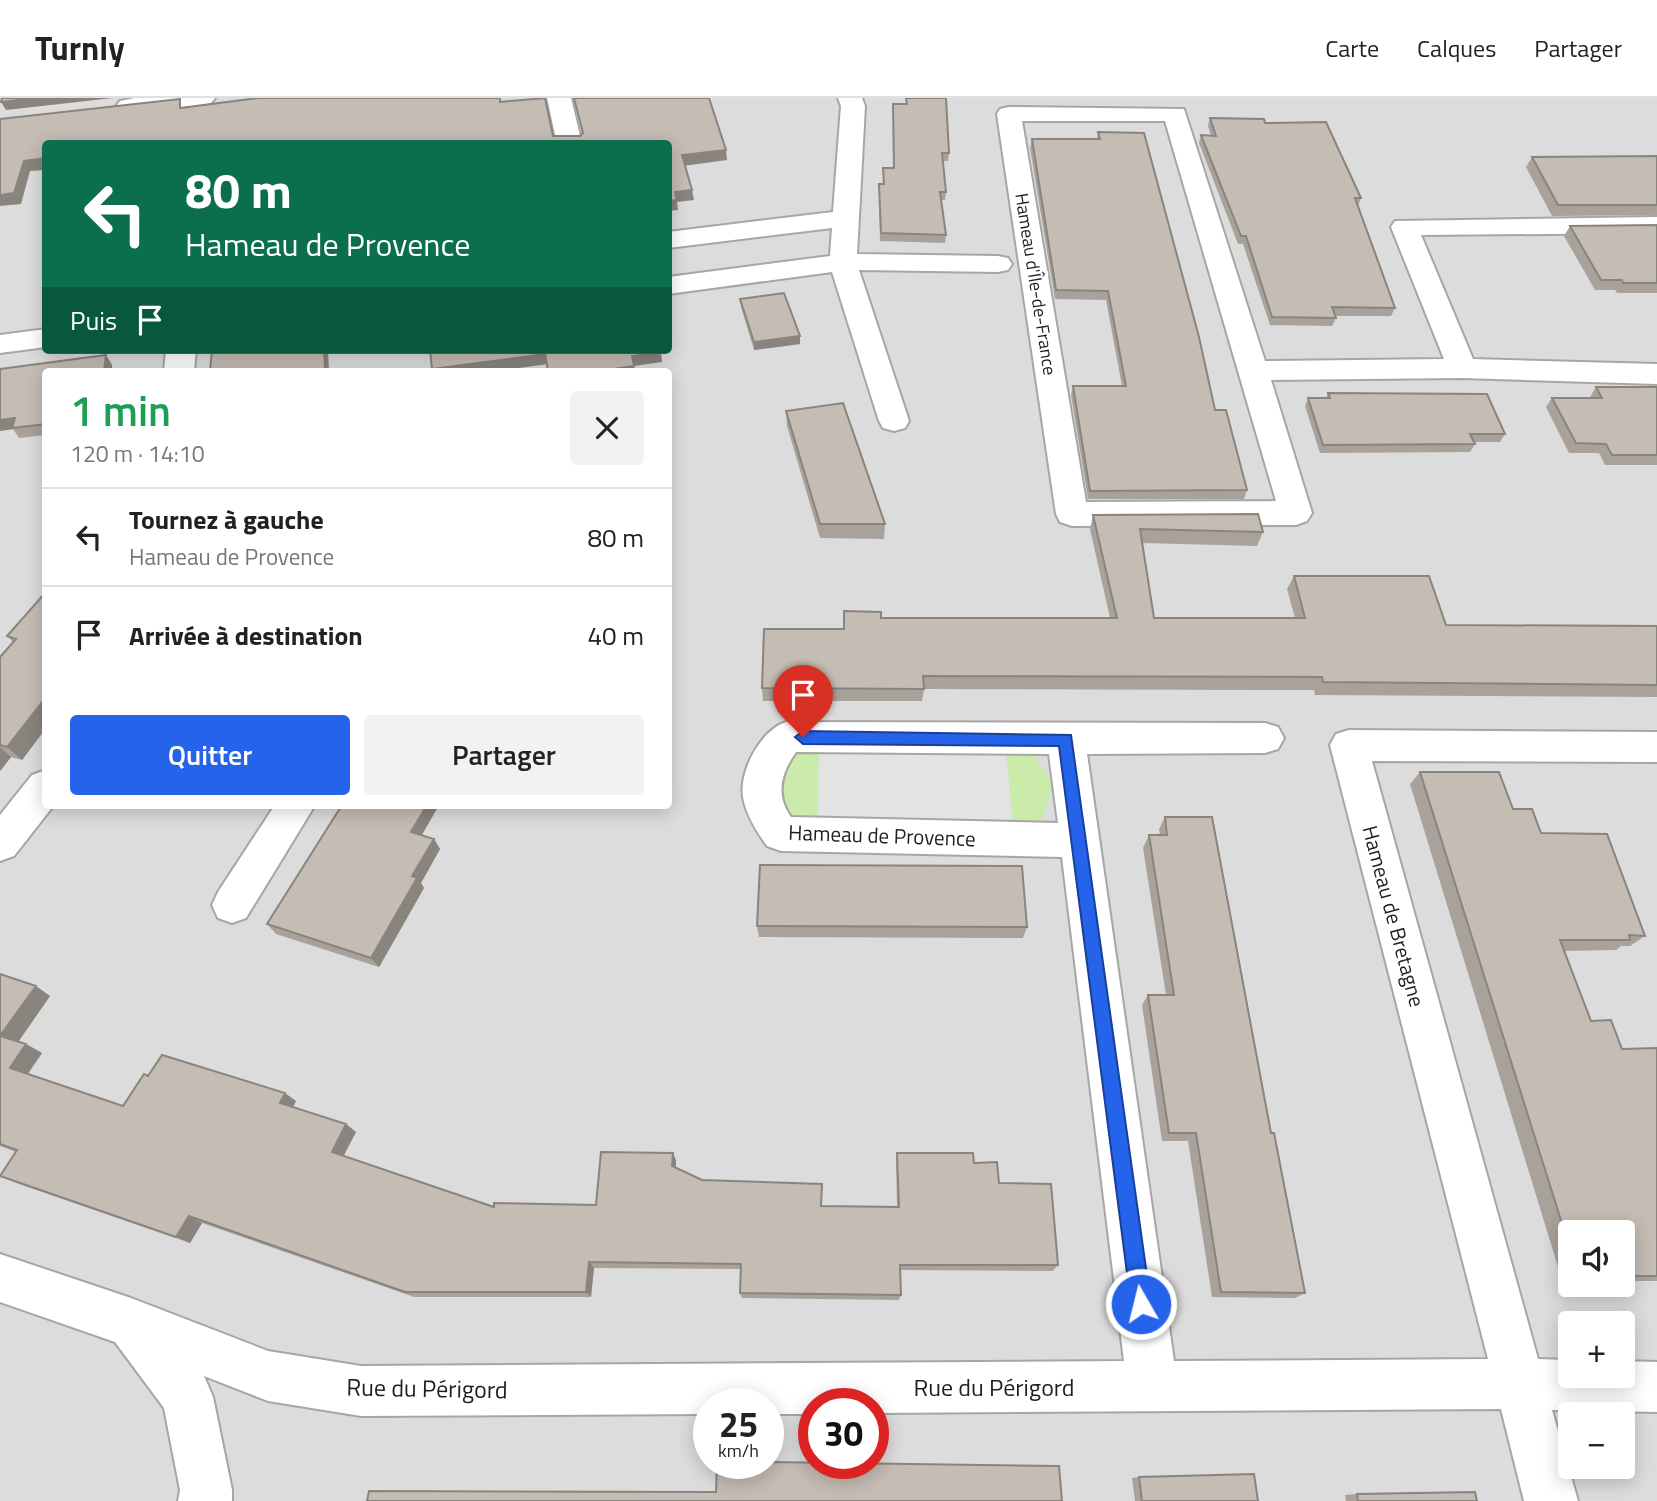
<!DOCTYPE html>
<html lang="fr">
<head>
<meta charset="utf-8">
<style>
	:root { --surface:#fff; --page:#f2f2f2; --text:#222; --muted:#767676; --line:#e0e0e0; --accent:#2563eb }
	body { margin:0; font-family:"Titillium Web",sans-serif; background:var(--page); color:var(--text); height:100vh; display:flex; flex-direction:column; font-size:26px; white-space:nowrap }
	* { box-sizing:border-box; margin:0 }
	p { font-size:23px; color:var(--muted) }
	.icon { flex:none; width:38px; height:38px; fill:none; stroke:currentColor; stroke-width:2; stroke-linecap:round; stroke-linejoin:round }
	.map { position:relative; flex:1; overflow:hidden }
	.drawer { position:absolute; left:42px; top:270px; width:630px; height:441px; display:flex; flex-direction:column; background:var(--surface); border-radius:7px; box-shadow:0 4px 18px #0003 }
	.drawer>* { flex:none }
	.top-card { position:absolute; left:42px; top:42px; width:630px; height:214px; border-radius:7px; box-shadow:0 4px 18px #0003; background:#0b6e4f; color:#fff; overflow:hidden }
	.tools { position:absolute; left:1558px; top:1122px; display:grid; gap:14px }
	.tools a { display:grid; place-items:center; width:77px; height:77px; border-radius:7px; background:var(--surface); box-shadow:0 4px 18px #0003; font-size:35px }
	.speed { position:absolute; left:693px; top:1290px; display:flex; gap:14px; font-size:35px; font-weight:700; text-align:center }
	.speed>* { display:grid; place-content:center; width:91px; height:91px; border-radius:50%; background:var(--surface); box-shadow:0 4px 18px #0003; line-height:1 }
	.speed small { font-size:18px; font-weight:400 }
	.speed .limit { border:10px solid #d22; background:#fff; color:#111 }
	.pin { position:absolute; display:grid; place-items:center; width:60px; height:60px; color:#fff; margin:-72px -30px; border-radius:50% 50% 50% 0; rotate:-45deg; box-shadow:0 0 7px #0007 }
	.pin .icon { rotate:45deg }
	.me { position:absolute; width:77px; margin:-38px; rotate:352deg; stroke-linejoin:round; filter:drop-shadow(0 0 5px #0008) }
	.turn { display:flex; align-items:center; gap:24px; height:147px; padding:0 28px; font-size:32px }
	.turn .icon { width:91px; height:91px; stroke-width:2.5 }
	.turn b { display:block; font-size:49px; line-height:60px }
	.then { display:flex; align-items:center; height:66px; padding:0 28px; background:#0003; gap:14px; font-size:26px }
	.round { display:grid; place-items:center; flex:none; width:74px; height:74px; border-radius:7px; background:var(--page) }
	.overview { display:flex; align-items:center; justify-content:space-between; height:119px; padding:0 28px }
	h1 { font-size:42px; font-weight:600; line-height:52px; color:#1e9e55 }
	.button { display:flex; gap:14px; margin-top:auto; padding:14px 28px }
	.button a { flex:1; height:80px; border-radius:7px; background:var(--accent); color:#fff; font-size:28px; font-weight:600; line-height:80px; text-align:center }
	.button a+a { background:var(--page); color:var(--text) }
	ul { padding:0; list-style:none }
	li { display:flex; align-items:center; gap:21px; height:98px; padding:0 28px; border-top:2px solid var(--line) }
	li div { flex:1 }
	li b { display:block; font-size:26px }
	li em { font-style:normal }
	header { display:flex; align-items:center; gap:42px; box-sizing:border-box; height:98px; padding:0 35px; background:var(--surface); border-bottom:2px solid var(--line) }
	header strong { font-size:33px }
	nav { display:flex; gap:38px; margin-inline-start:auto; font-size:24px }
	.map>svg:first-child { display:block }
</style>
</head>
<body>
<header>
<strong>Turnly</strong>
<nav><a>Carte</a><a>Calques</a><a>Partager</a></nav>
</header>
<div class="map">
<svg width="1657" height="1403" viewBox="0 0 1657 1403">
	<rect width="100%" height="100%" fill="#f0ede5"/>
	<path fill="#dddcdc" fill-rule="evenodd" d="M0,0H1657V1403H0ZM46,46H668V252H46ZM46,273H668V707H46ZM1570,1134H1622V1186H1570ZM1570,1225H1622V1278H1570ZM709,1306H768V1365H709ZM814,1306H873V1365H814ZM1570,1316H1622V1368H1570Z"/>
	<path fill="#caebaa" d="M819,639L818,737L788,720L776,687L789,658Z
		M1005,641C1031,650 1040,664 1052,687C1046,717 1043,728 1014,741Z"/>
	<path fill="#e3e3e3" d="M819,639L1005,641L1014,741L818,737Z"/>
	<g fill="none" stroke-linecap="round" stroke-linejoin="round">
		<g stroke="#a6a6a6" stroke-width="4">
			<path id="minor" d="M135,0H215L211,5L203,7L128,15L120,13L116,8L120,3Z
				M547,0H571L582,46H557Z
				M838,0H862L865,8L857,156L998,158L1008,160L1012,166L1008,172L998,174L859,172L909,323L905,330L894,333L883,330L879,323L832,174L668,196V179L830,158L832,130L668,150V134L833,114L841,8Z
				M1009,9L1184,11L1265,263L1444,261L1391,129L1395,123L1657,119V135L1421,137L1473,261L1657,266V286L1462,280L1271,282L1312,415L1307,423L1296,427L1072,428L1060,424L1056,416L997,16L1000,11ZM1022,23H1165L1276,403L1086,404Z
				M46,231V249L0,255V237Z
				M166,252H196L194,273H164Z
				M786,624L1265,625L1278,629L1284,640L1278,651L1265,655L1087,656L1174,1263L1488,1261L1330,647L1336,636L1349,632L1657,634V664L1372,663L1538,1261L1570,1262V1278H1622V1263L1657,1264V1314L1552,1312L1578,1403H1524L1501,1311L873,1315V1306H814V1316H768V1306H709V1316L361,1318L268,1303L204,1278L213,1299L232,1392V1403H178L180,1392L164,1310L115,1244L0,1204V1156L131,1200L268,1253L361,1268L1124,1263L1062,759L781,753L767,748C757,734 746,717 743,699C739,673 761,632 786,624ZM796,654L1049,656L1058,725L791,719C775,697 781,675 796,654Z
				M46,672V707H54L14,758L0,763V717L32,677Z
				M275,707H315L246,820L232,825L218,820L212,807L218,794Z"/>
		</g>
		<use href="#minor" fill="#fff" fill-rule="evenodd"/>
	</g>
	<path fill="#a9a29b" d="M906,0L949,55L948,63H943L946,94L945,102H941L946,137L945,145L880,143L879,94L883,86V70H894L893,6H906Z
		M1210,20L1265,25L1361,100L1358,108L1395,210L1391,218H1335L1336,220L1332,228L1270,227L1243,146H1238L1199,45L1201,37L1211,38L1208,28Z
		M1098,34L1215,312L1247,392L1244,401H1088L1071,297L1073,288H1122L1106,202L1055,201L1030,50L1032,41H1097Z
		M1657,58V117L1552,118L1526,69L1532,59Z
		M1657,127V195H1617L1615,192H1595L1564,138L1570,128Z
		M740,201L800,246L754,252L741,209Z
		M106,257L112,267V273H46V337L19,340L13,331L0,333V271Z
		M1596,289H1657V367H1605L1599,355H1569L1546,309L1552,300H1590V299Z
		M1328,295L1505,336L1500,344H1474L1475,346L1470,354L1320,355L1305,308L1308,300H1326Z
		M786,313L885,426L884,441L820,440L787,328Z
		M1093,417L1263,434L1257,448L1142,445L1154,520H1295L1287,491L1294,478L1446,527L1657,528V599L1315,597L1314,592L924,591L922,603H763L762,590L844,531L881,520H1110L1090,431Z
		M46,496V630L22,662L11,659L0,673V559L13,544L7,538Z
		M1420,674L1541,735L1645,838L1630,848H1621L1616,852L1564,853L1591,923L1622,951L1657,950V1183H1622V1134H1570V1182H1562L1410,686Z
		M439,707L422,737L434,741L440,751L421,785L424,790L379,869L276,836L267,826Z
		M1165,719L1271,1035L1305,1195L1295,1200L1212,1199L1188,1043H1162L1142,907L1148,897H1166L1143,750L1149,737H1160L1159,731Z
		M757,828L1027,829L1023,840L759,839Z
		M0,876L50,898L18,944L26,946L42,955L28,976L123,1008L148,978L296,1003L293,1009L356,1034L343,1058L494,1109L596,1107L676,1062V1070L702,1082L822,1108L897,1109L896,1062L897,1055L974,1065L999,1085L1058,1167L1053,1173L900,1172L901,1197L899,1202L742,1200L740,1195L741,1171L594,1170L591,1199H414L202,1125L190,1145L16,1085L0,1078L16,1054L0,1048Z
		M1139,1379L1258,1403H1135L1132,1380Z
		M1357,1396L1477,1403H1346L1345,1397Z"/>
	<path fill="#8a847e" d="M35,0H113L6,12L1,4Z
		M726,52L727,62L683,68L682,57Z
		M46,60V72L30,73L21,106L0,108V97L24,63Z
		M692,92L694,102L677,104L678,112L668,113V103L675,94Z
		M800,238V246L754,252V244Z
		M324,252H328L329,273H314Z
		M661,254L662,264L634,268L635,273H600L632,258Z
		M545,256L548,266L497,273H433L432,271Z
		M106,257L112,267V273H104Z
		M15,320L13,331L0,333V322Z
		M46,599V630L22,662L7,649Z
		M0,649L11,659L0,673Z
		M427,707H439L417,745L411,734Z
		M434,741L440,751L421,785L424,790L379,869L371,860L412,778Z
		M36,888L50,898L16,947L0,938Z
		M26,946L42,955L26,978L10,970Z
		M285,995L296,1003L291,1013L280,1005Z
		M346,1026L356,1034L342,1061L332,1054Z
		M673,1055L676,1062L675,1076L672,1068Z
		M189,1118L202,1125L190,1145L176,1139Z
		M589,1164L594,1170L591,1199L586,1194Z"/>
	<path fill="#c5bcb4" stroke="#8a847e" stroke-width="2" d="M2,0H35L1,4Z
		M258,0H500V4L545,0L553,38H580L583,35L574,0H709L726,52L682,57L692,92L675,94L677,102L668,103V46H46V60L24,63L14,95L0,97V21L180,1V10Z
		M906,0H946L949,55H942L946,94H940L946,137L881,135L879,86H884L883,70H894L893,6H907Z
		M1210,20L1264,21L1265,25L1326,24L1361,100H1355L1395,210L1332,209L1336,220L1272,219L1246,138H1241L1201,37L1216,38Z
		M1098,34L1144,35L1199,239L1215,312H1226L1247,392L1090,393L1073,288H1126L1108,193L1056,192L1032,41H1100Z
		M1657,58V107H1558L1532,59Z
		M1657,127V185H1623L1622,182H1601L1570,128Z
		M784,195L800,238L754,244L740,201Z
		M212,252H324L325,271L314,273H210Z
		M430,252H661V254L632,258L634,268L600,273H548L545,256L432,271Z
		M106,257L104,273H46V326L12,330L15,320L0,322V271Z
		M1596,289H1657V357H1612L1606,346L1576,345L1552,300H1602Z
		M1328,295L1487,296L1505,336H1470L1475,346L1323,347L1308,300H1330Z
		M843,305L885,426H820L786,313Z
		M1258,416L1263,434L1140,431L1154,520H1305L1294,478H1429L1446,527L1657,528V587L1323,584L1322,579L923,578L924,591L762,590L764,531H844V513L881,514V520H1117L1093,417Z
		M45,495L46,599L7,649L0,647V559L16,541L7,538Z
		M1420,674H1499L1513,711H1532L1541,735L1607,736L1645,838L1629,837L1630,842H1560L1591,923L1611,922L1622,951L1657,950V1178H1622V1134H1570V1151Z
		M342,707H427L411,734L434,741L412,778L417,780L371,860L267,826Z
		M1165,719H1212L1271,1035H1274L1305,1195L1221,1194L1196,1035H1169L1148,897H1174L1149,737H1167Z
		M760,767L1022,768L1027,829L757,828Z
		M0,876L36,888L0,938L26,946L10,970L123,1008L144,976L148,978L162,957L285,995L280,1005L346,1026L332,1054L494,1109V1105L596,1107L601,1054L673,1055L672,1068L702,1082L822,1086L821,1108L899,1109L897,1055H973L974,1065L997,1064L999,1085L1051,1086L1058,1167H900L901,1197L740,1195L741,1166L589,1164L586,1194H405L189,1118L176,1139L0,1078L17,1052L0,1046Z
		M768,1364L1059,1368L1062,1403H367L369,1393L716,1394L717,1365H768Z
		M1254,1376L1258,1403H1142L1139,1379Z
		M1475,1394L1477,1403H1358L1357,1396Z"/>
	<path fill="#2563eb" stroke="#184099" stroke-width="2" d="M803,633L1071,637L1151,1206L1148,1213L1141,1216L1134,1213L1131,1206L1059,648L803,646L795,639Z"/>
	<g text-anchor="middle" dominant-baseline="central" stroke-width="7" stroke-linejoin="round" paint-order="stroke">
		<g font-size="18" fill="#1f1f1f" stroke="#fff">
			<text transform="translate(1036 186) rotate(81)">Hameau d'Île-de-France</text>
		</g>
		<g font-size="21" fill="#1f1f1f" stroke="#fff">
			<text transform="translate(882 737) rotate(2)">Hameau de Provence</text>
			<text transform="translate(1394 818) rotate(75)">Hameau de Bretagne</text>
		</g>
		<g font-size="24" fill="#1f1f1f" stroke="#fff">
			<text x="994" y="1289">Rue du Périgord</text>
			<text transform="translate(427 1290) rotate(1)">Rue du Périgord</text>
		</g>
	</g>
</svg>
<div class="tools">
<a><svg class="icon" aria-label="sound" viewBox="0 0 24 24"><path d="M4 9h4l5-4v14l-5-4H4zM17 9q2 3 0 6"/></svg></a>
<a>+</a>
<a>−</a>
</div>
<div class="speed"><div>25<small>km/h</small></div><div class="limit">30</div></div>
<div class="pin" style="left:803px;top:639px;background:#d93025"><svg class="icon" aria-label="arrive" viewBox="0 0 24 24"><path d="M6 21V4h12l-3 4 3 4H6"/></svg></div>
<svg class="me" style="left:1141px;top:1206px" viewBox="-20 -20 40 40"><circle r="17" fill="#2563eb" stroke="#fff" stroke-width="3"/><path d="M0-11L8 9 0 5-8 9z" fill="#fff"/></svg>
<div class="top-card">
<div class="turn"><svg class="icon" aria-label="left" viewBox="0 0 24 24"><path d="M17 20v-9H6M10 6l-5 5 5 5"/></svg><div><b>80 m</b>Hameau de Provence</div></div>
<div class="then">Puis<svg class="icon" aria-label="arrive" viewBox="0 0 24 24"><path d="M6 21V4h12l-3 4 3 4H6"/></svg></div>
</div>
<section class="drawer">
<div class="overview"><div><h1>1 min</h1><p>120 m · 14:10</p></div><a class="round"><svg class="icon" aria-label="close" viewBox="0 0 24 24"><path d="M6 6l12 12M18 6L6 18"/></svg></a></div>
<ul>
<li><svg class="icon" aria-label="left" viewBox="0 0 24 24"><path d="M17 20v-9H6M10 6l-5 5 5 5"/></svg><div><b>Tournez à gauche</b><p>Hameau de Provence</p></div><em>80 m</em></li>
<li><svg class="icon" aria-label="arrive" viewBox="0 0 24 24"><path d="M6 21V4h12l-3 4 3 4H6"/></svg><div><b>Arrivée à destination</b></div><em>40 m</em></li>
</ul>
<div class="button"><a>Quitter</a><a>Partager</a></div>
</section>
</div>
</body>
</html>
